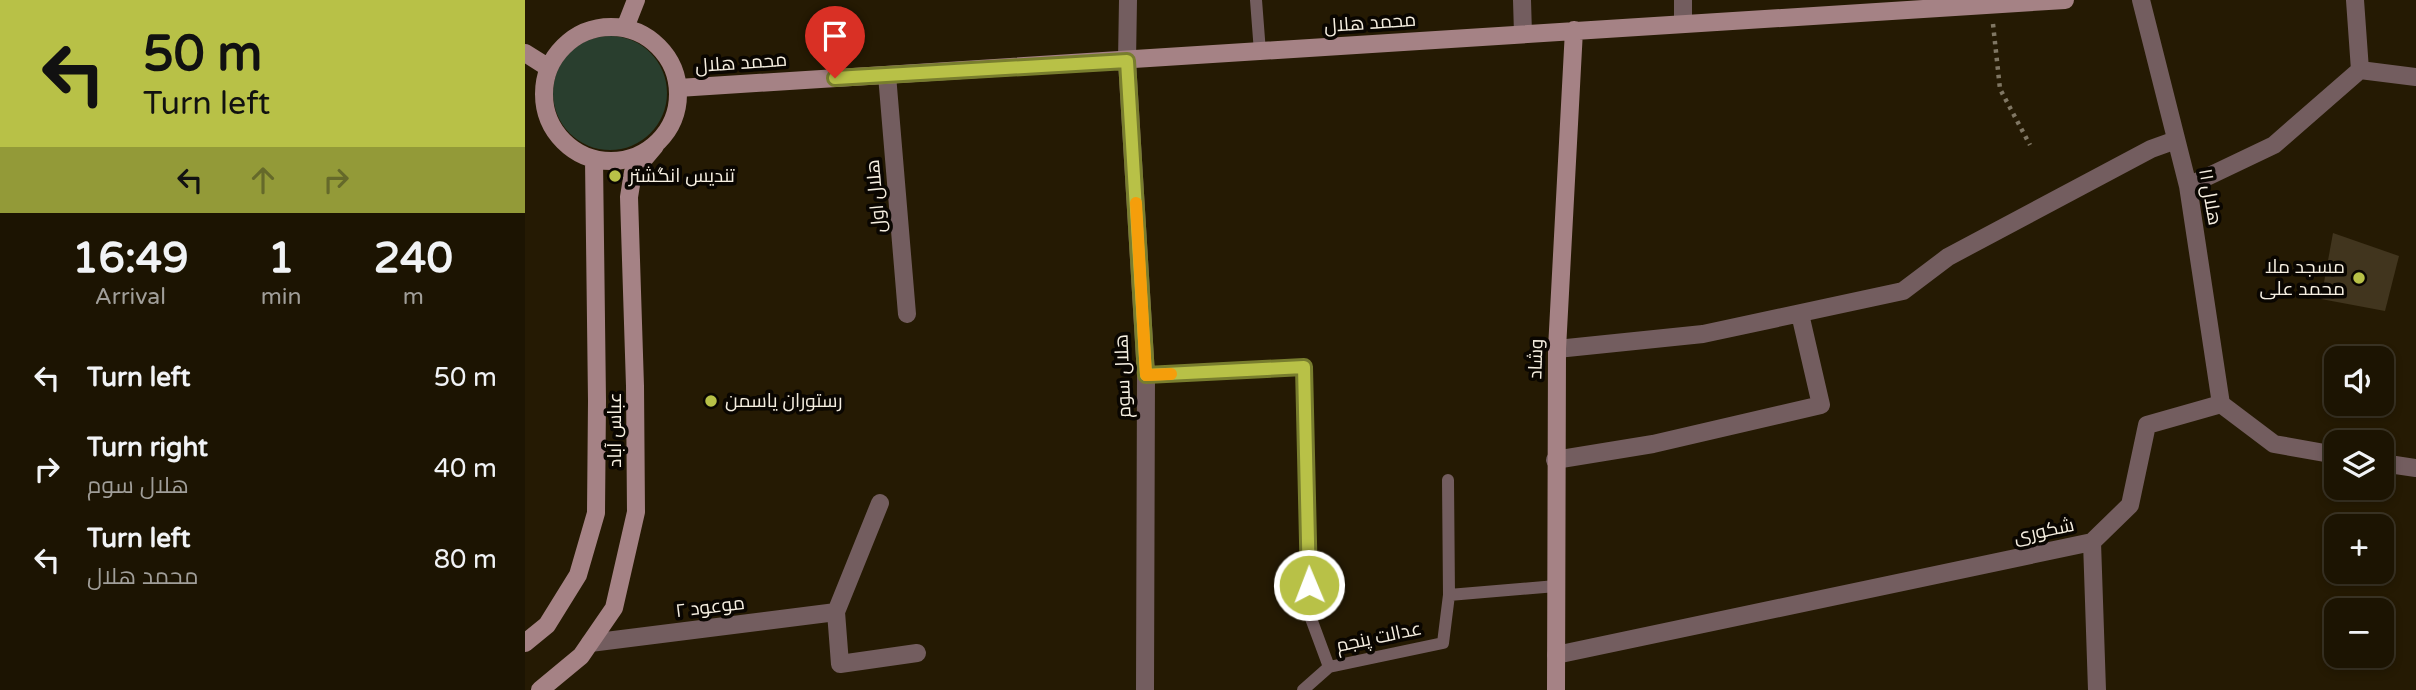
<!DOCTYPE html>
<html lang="en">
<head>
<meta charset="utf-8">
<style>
	:root { --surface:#1c1402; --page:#251d0c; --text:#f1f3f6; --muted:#a09e99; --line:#3a3324 }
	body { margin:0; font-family:"Varela Round",Cairo,sans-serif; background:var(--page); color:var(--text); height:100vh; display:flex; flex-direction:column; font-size:26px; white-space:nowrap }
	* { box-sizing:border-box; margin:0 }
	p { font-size:23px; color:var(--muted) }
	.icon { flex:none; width:38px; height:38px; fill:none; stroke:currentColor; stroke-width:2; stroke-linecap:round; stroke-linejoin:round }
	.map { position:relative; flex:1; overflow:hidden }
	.drawer { display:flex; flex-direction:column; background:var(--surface); width:525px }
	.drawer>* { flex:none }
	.banner { background:#b8c147; color:#111; overflow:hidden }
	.buttons { position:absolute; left:1799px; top:346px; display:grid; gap:14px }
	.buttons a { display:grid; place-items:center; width:70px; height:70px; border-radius:14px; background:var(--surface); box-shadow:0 4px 10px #0003,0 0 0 2px var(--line); font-size:35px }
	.pin { position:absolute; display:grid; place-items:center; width:60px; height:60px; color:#fff; margin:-72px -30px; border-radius:50% 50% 50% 0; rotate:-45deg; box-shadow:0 0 7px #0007 }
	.pin .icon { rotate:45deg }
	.me { position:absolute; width:77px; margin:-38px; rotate:359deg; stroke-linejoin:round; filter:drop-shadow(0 0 5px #0008) }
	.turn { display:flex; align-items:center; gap:24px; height:147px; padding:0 28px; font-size:32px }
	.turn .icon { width:91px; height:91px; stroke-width:2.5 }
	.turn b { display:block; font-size:49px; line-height:60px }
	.lanes { display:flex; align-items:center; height:66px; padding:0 28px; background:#0003; justify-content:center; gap:35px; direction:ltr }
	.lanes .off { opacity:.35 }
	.eta { display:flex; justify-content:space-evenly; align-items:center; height:119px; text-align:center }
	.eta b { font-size:42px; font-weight:800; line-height:49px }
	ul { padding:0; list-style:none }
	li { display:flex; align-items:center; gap:21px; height:91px; padding:0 28px }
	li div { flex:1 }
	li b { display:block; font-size:26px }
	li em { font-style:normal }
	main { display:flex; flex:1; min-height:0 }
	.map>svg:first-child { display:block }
</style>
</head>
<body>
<main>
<section class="drawer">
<div class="banner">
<div class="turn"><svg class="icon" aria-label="left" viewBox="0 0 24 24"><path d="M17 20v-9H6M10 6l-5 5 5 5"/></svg><div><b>50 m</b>Turn left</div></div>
<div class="lanes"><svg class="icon" aria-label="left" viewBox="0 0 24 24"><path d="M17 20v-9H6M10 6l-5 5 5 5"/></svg><svg class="icon off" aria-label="ahead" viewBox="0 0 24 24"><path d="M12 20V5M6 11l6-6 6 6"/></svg><svg class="icon off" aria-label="right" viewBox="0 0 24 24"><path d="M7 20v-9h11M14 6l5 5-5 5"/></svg></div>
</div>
<div class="eta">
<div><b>16:49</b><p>Arrival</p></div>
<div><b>1</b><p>min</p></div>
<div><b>240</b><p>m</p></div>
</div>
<ul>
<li><svg class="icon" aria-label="left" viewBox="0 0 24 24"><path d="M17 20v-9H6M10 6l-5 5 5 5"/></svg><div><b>Turn left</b></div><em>50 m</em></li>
<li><svg class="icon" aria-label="right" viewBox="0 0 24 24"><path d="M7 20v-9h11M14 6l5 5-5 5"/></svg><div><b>Turn right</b><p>هلال سوم</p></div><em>40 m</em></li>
<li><svg class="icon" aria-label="left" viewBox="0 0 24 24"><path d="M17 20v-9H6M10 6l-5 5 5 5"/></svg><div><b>Turn left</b><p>محمد هلال</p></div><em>80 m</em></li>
</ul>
</section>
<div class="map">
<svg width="1891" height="690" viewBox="0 0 1891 690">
	<rect width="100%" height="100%" fill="#251a03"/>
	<path fill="#293e2e" d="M28 93a57 57 0 1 1 114 0a57 57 0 1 1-114 0Z"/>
	<path fill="#41351e" d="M1808,233L1874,256L1860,311L1796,299Z"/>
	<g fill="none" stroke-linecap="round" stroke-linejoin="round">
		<path stroke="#807764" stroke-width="4.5" stroke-dasharray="3.5 5" stroke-linecap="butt" d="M1468,24L1475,89L1505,145"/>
		<path stroke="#735d5f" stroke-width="12" d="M731,0L735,52
			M621,375L779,367L784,613L804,667
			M923,480L924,595
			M778,690L804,667L918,643L924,595L1031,586"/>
		<path stroke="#735d5f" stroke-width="18" d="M603,0L602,61L621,375L620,690
			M997,0L998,34
			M1616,0L1663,186L1696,404
			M1830,0L1835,70
			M1158,23V0
			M362,75L382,314
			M1663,186L1749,145L1835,70L1891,77
			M1032,349L1178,334L1378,291L1423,257L1626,149L1651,140
			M1696,404L1749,444L1811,455
			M1030,460L1128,444L1296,405L1275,314
			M1857,463L1891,468
			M355,503L311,612L315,664L392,653
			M1567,542L1572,690
			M65,643L311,612
			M1031,655L1567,542L1605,505L1622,425L1696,404"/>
		<path stroke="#a58285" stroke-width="18" d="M19 94a67 67 0 1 1 134 0a67 67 0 1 1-134 0Z
			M100,28L111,0
			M0,53L24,68
			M153,88L1540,0
			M0,643L22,625L53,575L71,513L72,401L69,160
			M15,690L56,656L89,608L111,512L110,386L104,197L108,172L130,146
			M1031,690L1032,349L1049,30"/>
	</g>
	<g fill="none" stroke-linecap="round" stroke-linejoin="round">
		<g stroke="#787d2e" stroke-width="18">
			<path id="route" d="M310,78L602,61L621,375L779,367L784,585"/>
		</g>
		<use href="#route" stroke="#b8c147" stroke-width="12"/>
		<path stroke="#f59e0b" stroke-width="12" d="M611,203L621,375L646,374"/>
	</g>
	<g fill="#b8c147" stroke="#0a0601" stroke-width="2.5">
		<circle cx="90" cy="176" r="7"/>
		<circle cx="1834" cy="278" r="7"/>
		<circle cx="186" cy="401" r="7"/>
	</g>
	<g text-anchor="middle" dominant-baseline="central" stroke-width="7" stroke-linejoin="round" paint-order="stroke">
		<g font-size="19" fill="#f6efe1" stroke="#0a0601">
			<text transform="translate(845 23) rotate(-4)">محمد هلال</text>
			<text transform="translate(216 63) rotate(-4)">محمد هلال</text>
			<text transform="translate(351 196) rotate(-95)">هلال اول</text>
			<text transform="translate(1685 197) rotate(80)">هلال ۱۱</text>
			<text transform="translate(1011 359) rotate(-88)">وشاد</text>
			<text transform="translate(598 376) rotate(-92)">هلال سوم</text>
			<text transform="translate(90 430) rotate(-90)">عباس آباد</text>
			<text transform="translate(1519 531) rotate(-12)">شکوری</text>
			<text transform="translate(185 607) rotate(-7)">موعود ۲</text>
			<text transform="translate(854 637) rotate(-12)">عدالت پنجم</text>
		</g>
		<g font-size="19" fill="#f6efe1" stroke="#0a0601" text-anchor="start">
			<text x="104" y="176">تندیس انگشتر</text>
			<text x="1820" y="267" text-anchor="end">مسجد ملا<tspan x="1820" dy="22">محمد علی</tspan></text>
			<text x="200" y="401">رستوران یاسمن</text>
		</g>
	</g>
</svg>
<div class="buttons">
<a><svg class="icon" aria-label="sound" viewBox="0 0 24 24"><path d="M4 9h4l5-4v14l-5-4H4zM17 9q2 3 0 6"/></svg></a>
<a><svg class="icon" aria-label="layers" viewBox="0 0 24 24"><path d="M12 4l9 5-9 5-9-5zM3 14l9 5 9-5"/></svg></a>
<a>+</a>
<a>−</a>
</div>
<div class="pin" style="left:310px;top:78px;background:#d93025"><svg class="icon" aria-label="arrive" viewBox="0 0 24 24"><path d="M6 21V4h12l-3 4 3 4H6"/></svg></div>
<svg class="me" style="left:784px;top:585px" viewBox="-20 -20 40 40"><circle r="17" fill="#b8c147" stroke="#fff" stroke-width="3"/><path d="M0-11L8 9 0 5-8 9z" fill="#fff"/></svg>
</div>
</main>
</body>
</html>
